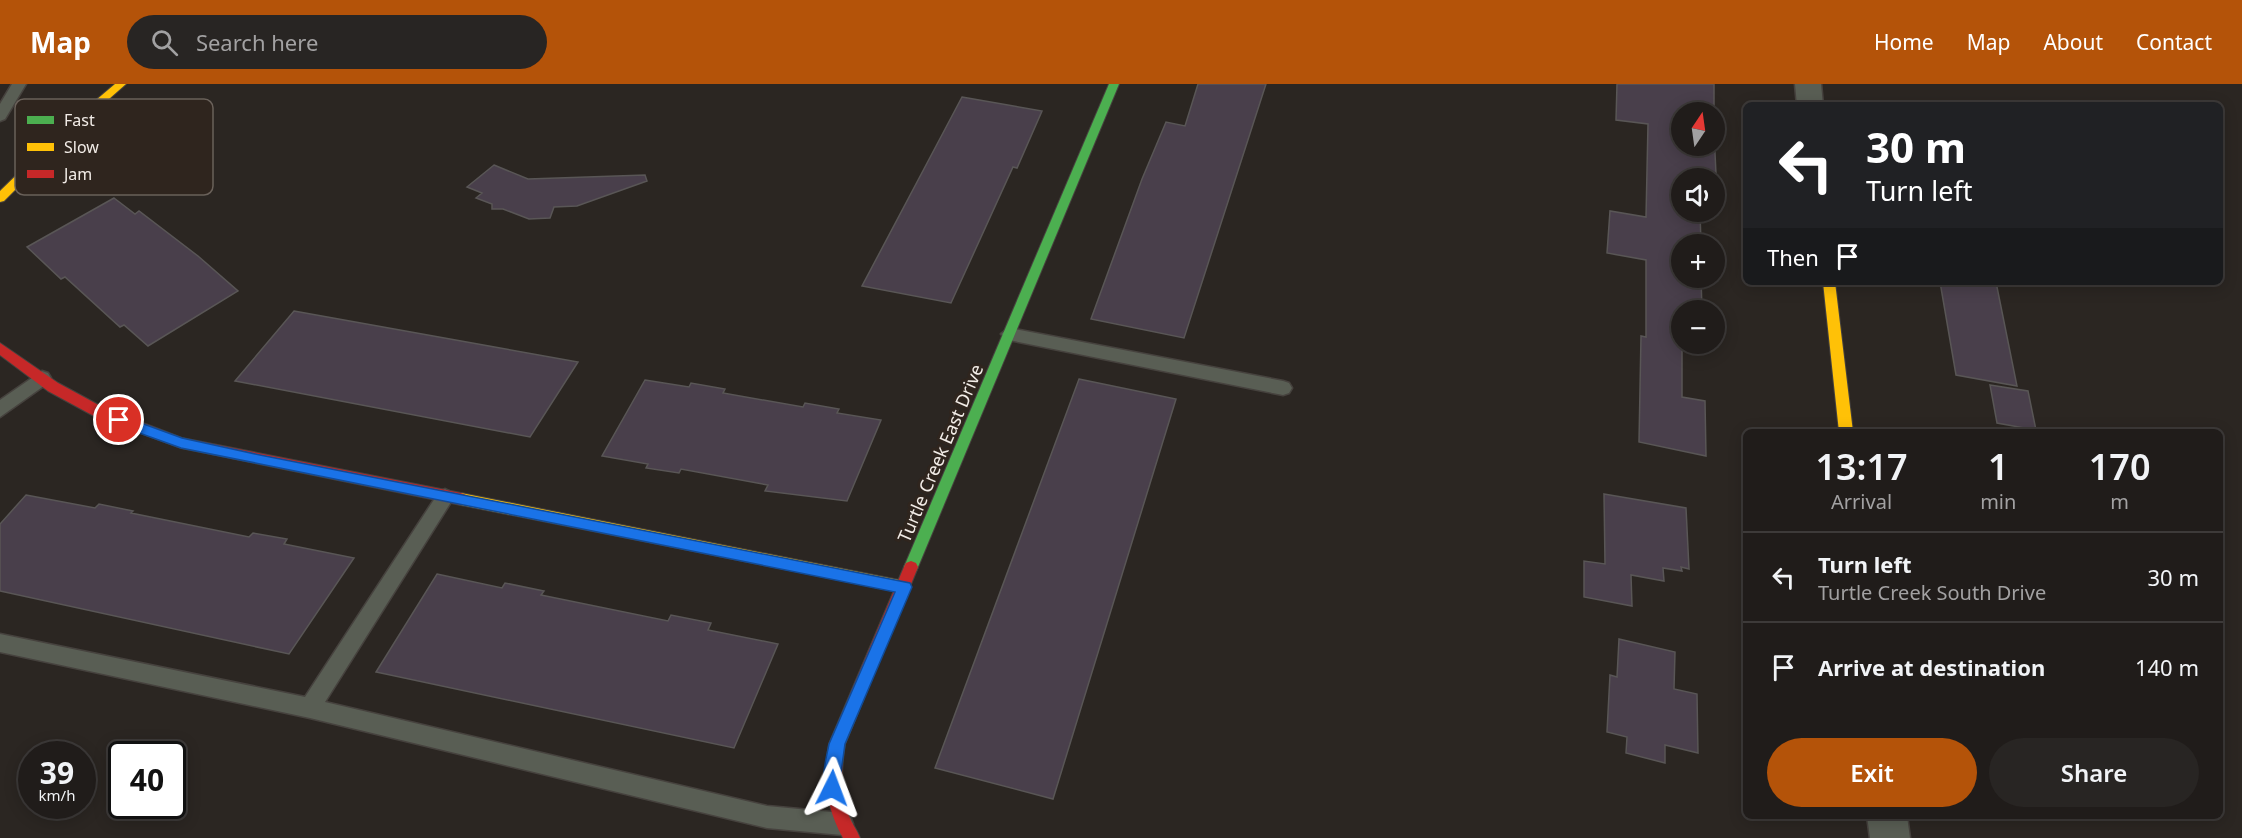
<!DOCTYPE html>
<html lang="en">
<head>
<meta charset="utf-8">
<style>
	:root { --surface:#201c1a; --page:#282523; --text:#f1f3f6; --muted:#a2a1a2; --line:#3d3a39; --accent:#b45309 }
	body { margin:0; font-family:"Noto Sans",sans-serif; background:var(--page); color:var(--text); height:100vh; display:flex; flex-direction:column; font-size:22px; white-space:nowrap }
	* { box-sizing:border-box; margin:0 }
	p { font-size:20px; color:var(--muted) }
	.icon { flex:none; width:33px; height:33px; fill:none; stroke:currentColor; stroke-width:2; stroke-linecap:round; stroke-linejoin:round }
	.map { position:relative; flex:1; overflow:hidden }
	.panel { position:absolute; left:1743px; top:345px; width:480px; height:390px; display:flex; flex-direction:column; background:var(--surface); border-radius:9px; box-shadow:0 3px 15px #0003,0 0 0 2px var(--line) }
	.panel>* { flex:none }
	.guide { position:absolute; left:1743px; top:18px; width:480px; height:183px; border-radius:9px; box-shadow:0 3px 15px #0003,0 0 0 2px var(--line); background:#202124; color:#fff; overflow:hidden }
	.needle { width:39px; rotate:13deg }
	.controls { position:absolute; left:1671px; top:18px; display:grid; gap:12px }
	.controls a { display:grid; place-items:center; width:54px; height:54px; border-radius:50%; background:var(--surface); box-shadow:0 3px 15px #0003,0 0 0 2px var(--line); font-size:30px }
	.speed { position:absolute; left:18px; top:657px; display:flex; gap:12px; font-size:30px; font-weight:700; text-align:center }
	.speed>* { display:grid; place-content:center; width:78px; height:78px; border-radius:50%; background:var(--surface); box-shadow:0 3px 15px #0003,0 0 0 2px var(--line); line-height:1 }
	.speed small { font-size:15px; font-weight:400 }
	.speed .limit { border:3px solid #111; border-radius:9px; background:#fff; color:#111 }
	.pin { position:absolute; display:grid; place-items:center; width:51px; height:51px; color:#fff; margin:-26px; border:3px solid #fff; border-radius:50%; box-shadow:0 2px 6px #0007 }
	.me { position:absolute; width:66px; margin:-33px; rotate:3deg; stroke-linejoin:round; filter:drop-shadow(0 0 4px #0008) }
	.turn { display:flex; align-items:center; gap:21px; height:126px; padding:0 24px; font-size:27px }
	.turn .icon { width:78px; height:78px; stroke-width:2.5 }
	.turn b { display:block; font-size:42px; line-height:51px }
	.then { display:flex; align-items:center; height:57px; padding:0 24px; background:#0003; gap:12px; font-size:22px }
	.eta { display:flex; justify-content:space-evenly; align-items:center; height:102px; text-align:center }
	.eta b { font-size:36px; font-weight:600; line-height:42px }
	.action { display:flex; gap:12px; margin-top:auto; padding:12px 24px }
	.action a { flex:1; height:69px; border-radius:36px; background:var(--accent); color:#fff; font-size:24px; font-weight:600; line-height:69px; text-align:center }
	.action a+a { background:var(--page); color:var(--text) }
	ul { padding:0; list-style:none }
	li { display:flex; align-items:center; gap:18px; height:90px; padding:0 24px; border-top:2px solid var(--line) }
	li div { flex:1 }
	li b { display:block; font-size:22px }
	li em { font-style:normal }
	header { display:flex; align-items:center; gap:36px; box-sizing:border-box; height:84px; padding:0 30px; background:var(--accent); color:#fff }
	header strong { font-size:28px }
	nav { display:flex; gap:33px; margin-inline-start:auto; font-size:21px }
	.search { width:420px; height:54px; background:var(--page); display:flex; align-items:center; gap:15px; box-sizing:border-box; padding:0 21px; border-radius:33px; color:var(--muted); font-size:22px }
	.map>svg:first-child { display:block }
</style>
</head>
<body>
<header>
<strong>Map</strong>
<div class="search"><svg class="icon" aria-label="search" viewBox="0 0 24 24"><circle cx="10" cy="10" r="6"/><path d="M15 15l6 6"/></svg>Search here</div>
<nav><a>Home</a><a>Map</a><a>About</a><a>Contact</a></nav>
</header>
<div class="map">
<svg width="2242" height="754" viewBox="0 0 2242 754">
	<rect width="100%" height="100%" fill="#2b2622"/>
	<path fill="#493f4b" stroke="#595656" stroke-width="1.5" d="M1198,0H1266L1184,254L1091,235L1142,95L1166,38L1185,42Z
		M1617,0H1714V28H1682V62H1714V48L1716,90L1700,87V94H1682V128H1700L1701,160H1682V194H1701L1702,226H1682V313L1705,317L1706,372L1639,358L1641,252L1646,253V176L1607,169L1610,127L1646,133L1648,40L1616,36Z
		M962,13L1042,27L1017,84L1013,83L951,219L862,202Z
		M494,81L528,95L645,91L647,97L577,122L554,123L550,134L529,135L503,125H492V120L476,114L482,109L467,103Z
		M114,114L135,130L139,127L198,172L238,207L148,262L124,241L120,243L65,193L61,195L27,163Z
		M1940,198H1996L2017,302L1956,291Z
		M294,227L489,262L578,278L530,353L235,297Z
		M1079,295L1176,315L1053,715L935,684Z
		M645,296L689,303L691,299L725,305L723,309L803,323L805,319L839,325L837,329L881,336L847,417L765,407L768,401L681,385L679,389L646,384L648,380L602,372Z
		M1990,301L2028,307L2036,346L1997,339Z
		M1604,410L1686,424L1689,485L1681,483L1682,487L1663,484L1664,497L1631,491L1632,522L1584,513V477L1605,480Z
		M26,411L95,424L99,420L133,427L131,429L249,453L253,449L287,455L284,460L354,474L289,570L0,507V440Z
		M437,490L502,504L505,499L544,507L541,511L668,537L671,531L711,539L708,546L778,560L734,664L376,588Z
		M1619,555L1675,568L1674,605L1697,610L1698,669L1665,661V679L1626,669L1627,653L1607,648L1610,591L1617,593Z"/>
	<g fill="none" stroke-linecap="round" stroke-linejoin="round">
		<g stroke="#46423e" stroke-width="3">
			<path id="lane" d="M12,0H26L5,35L0,37V20Z
				M1009,244L1283,297L1289,299L1292,304L1289,309L1283,311L1009,256L1001,250Z
				M42,287L48,289L51,294L48,299L0,333V316Z
				M445,405L451,408L454,413L451,418L325,618L767,722L842,729L850,732L853,740L850,748L842,751L767,744L310,634L0,568V550L305,613L439,408Z"/>
		</g>
		<g stroke="#46423e" stroke-width="3">
			<path id="street" d="M1795,0H1821L1823,21H1797Z
				M1867,732H1907L1910,754H1870Z"/>
		</g>
		<g stroke="#46423e" stroke-width="2">
			<path id="fast" d="M1109,0H1119L918,483L916,487L911,489L906,487L904,483Z"/>
		</g>
		<g stroke="#46423e" stroke-width="2">
			<path id="slow" d="M115,0H126L84,37L4,117L0,118V107L76,33Z
				M1823,198H1835L1853,348H1839Z
				M461,409L904,497L909,499L911,503L909,507L904,509L461,421L456,419L454,415L456,411Z"/>
		</g>
		<g stroke="#46423e" stroke-width="2">
			<path id="jam" d="M0,259L58,299L104,324L182,354L461,409L466,411L468,415L466,419L461,421L181,364L94,332L48,307L0,271Z
				M911,477L916,479L918,483L845,660C841,684 840,709 849,732C852,740 857,746 860,754H843C826,724 823,694 829,660L904,483L906,479Z"/>
		</g>
		<use href="#lane" fill="#595e54" fill-rule="evenodd"/>
		<use href="#street" fill="#595e54" fill-rule="evenodd"/>
		<use href="#fast" fill="#4caf50" fill-rule="evenodd"/>
		<use href="#slow" fill="#ffc107" fill-rule="evenodd"/>
		<use href="#jam" fill="#c62828" fill-rule="evenodd"/>
	</g>
	<path fill="#1a73e8" stroke="#114b97" stroke-width="1.5" d="M119,331L182,354L260,371L910,499L912,503L845,660L838,710L832,712L827,710C820,694 826,676 829,660L895,508L181,364L114,340L112,336Z"/>
	<g text-anchor="middle" dominant-baseline="central" stroke-width="6" stroke-linejoin="round" paint-order="stroke">
		<g font-size="18" fill="#f2ece7" stroke="#2f251e">
			<text transform="translate(940 369) rotate(-67)">Turtle Creek East Drive</text>
		</g>
	</g>
	<rect x="15" y="15" width="198" height="96" rx="9" fill="#2f251e" stroke="#6a615a" stroke-width="1.5"/>
	<rect x="27" y="32" width="27" height="8" fill="#4caf50"/>
	<rect x="27" y="59" width="27" height="8" fill="#ffc107"/>
	<rect x="27" y="86" width="27" height="8" fill="#c62828"/>
	<g font-size="16" fill="#f2ece7">
		<text x="64" y="42">Fast</text>
		<text x="64" y="69">Slow</text>
		<text x="64" y="96">Jam</text>
	</g>
</svg>
<div class="controls">
<a><svg class="needle" viewBox="-14 -14 28 28"><path d="M0-13l5 13h-10z" fill="#e53935"/><path d="M0 13l5-13h-10z" fill="#a2a1a2"/></svg></a>
<a><svg class="icon" aria-label="sound" viewBox="0 0 24 24"><path d="M4 9h4l5-4v14l-5-4H4zM17 9q2 3 0 6"/></svg></a>
<a>+</a>
<a>−</a>
</div>
<div class="speed"><div>39<small>km/h</small></div><div class="limit">40</div></div>
<div class="pin" style="left:119px;top:336px;background:#d93025"><svg class="icon" aria-label="arrive" viewBox="0 0 24 24"><path d="M6 21V4h12l-3 4 3 4H6"/></svg></div>
<svg class="me" style="left:832px;top:704px" viewBox="-20 -20 40 40"><path d="M0-17L14 15 0 8-14 15z" fill="#1a73e8" stroke="#fff" stroke-width="4"/></svg>
<div class="guide">
<div class="turn"><svg class="icon" aria-label="left" viewBox="0 0 24 24"><path d="M17 20v-9H6M10 6l-5 5 5 5"/></svg><div><b>30 m</b>Turn left</div></div>
<div class="then">Then<svg class="icon" aria-label="arrive" viewBox="0 0 24 24"><path d="M6 21V4h12l-3 4 3 4H6"/></svg></div>
</div>
<section class="panel">
<div class="eta">
<div><b>13:17</b><p>Arrival</p></div>
<div><b>1</b><p>min</p></div>
<div><b>170</b><p>m</p></div>
</div>
<ul>
<li><svg class="icon" aria-label="left" viewBox="0 0 24 24"><path d="M17 20v-9H6M10 6l-5 5 5 5"/></svg><div><b>Turn left</b><p>Turtle Creek South Drive</p></div><em>30 m</em></li>
<li><svg class="icon" aria-label="arrive" viewBox="0 0 24 24"><path d="M6 21V4h12l-3 4 3 4H6"/></svg><div><b>Arrive at destination</b></div><em>140 m</em></li>
</ul>
<div class="action"><a>Exit</a><a>Share</a></div>
</section>
</div>
</body>
</html>
